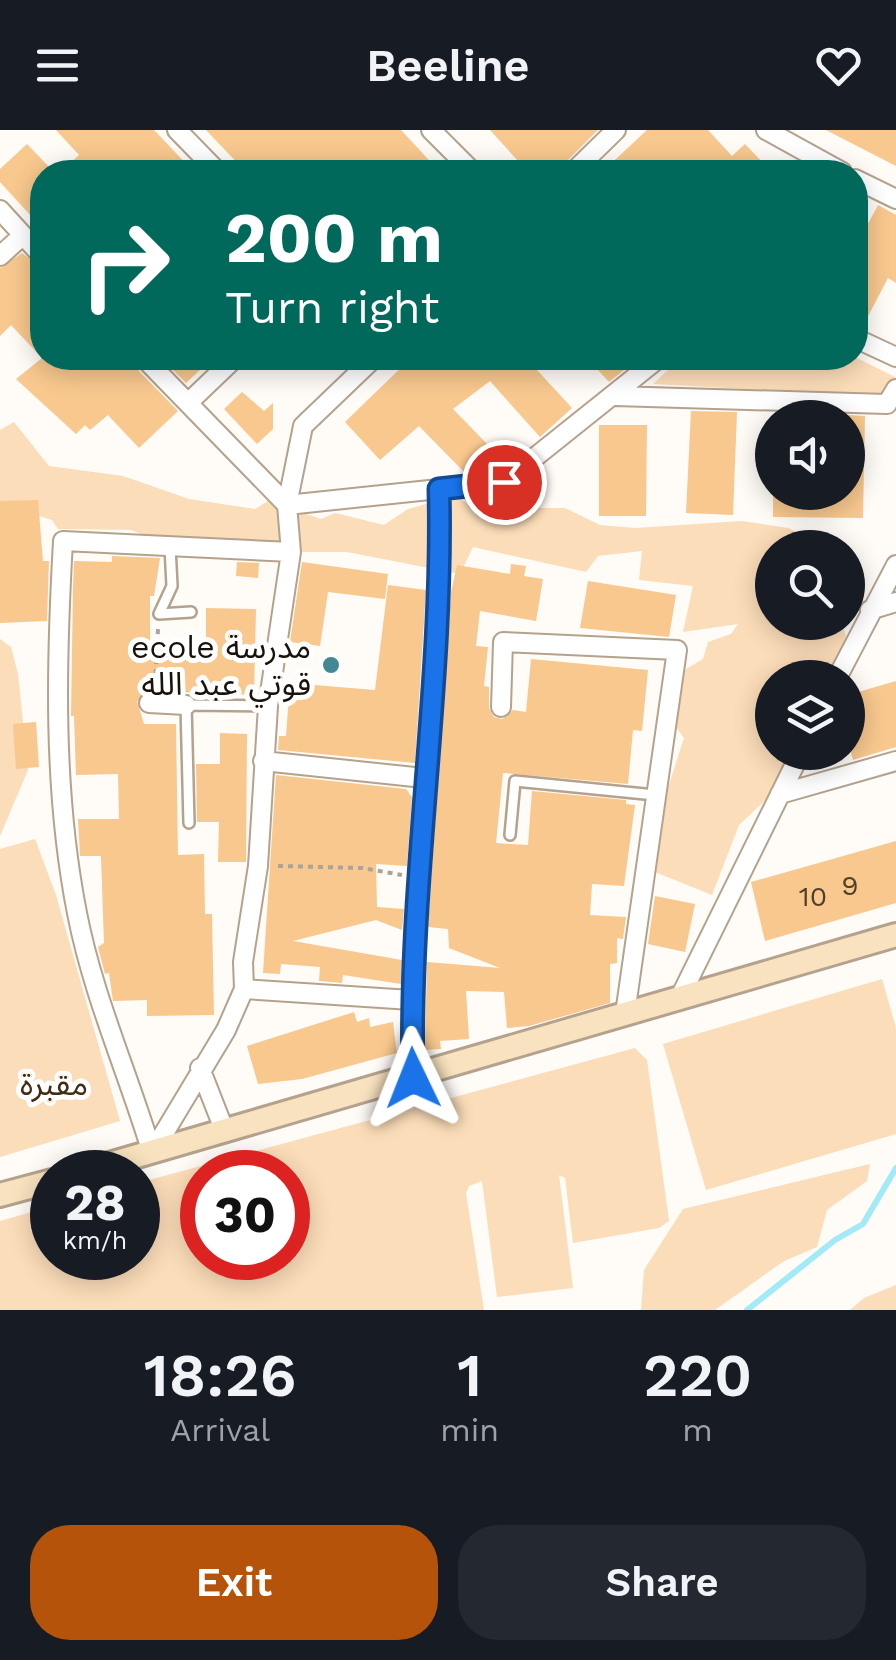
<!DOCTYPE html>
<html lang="en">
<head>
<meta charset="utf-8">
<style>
	:root { --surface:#171b24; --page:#242831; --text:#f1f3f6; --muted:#9ea1a6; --accent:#b45309 }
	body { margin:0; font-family:"Work Sans","Noto Sans Arabic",sans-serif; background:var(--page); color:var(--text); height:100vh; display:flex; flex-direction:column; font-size:38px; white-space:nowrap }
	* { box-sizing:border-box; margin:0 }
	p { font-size:32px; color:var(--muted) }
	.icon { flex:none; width:55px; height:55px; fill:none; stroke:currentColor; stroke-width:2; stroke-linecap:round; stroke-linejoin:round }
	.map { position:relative; height:1180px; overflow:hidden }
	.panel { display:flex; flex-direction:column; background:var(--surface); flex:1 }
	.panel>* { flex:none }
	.hud { position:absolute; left:30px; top:30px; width:838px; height:210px; border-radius:40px; box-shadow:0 5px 25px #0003; background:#00695c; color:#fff; overflow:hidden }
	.tools { position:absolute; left:755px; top:270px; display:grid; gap:20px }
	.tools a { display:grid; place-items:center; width:110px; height:110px; border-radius:50%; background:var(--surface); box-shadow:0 5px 25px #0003; font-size:50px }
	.speed { position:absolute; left:30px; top:1020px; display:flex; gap:20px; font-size:50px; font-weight:700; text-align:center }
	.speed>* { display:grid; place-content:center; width:130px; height:130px; border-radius:50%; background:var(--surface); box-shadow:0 5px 25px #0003; line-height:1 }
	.speed small { font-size:25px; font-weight:400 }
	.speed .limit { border:15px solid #d22; background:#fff; color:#111 }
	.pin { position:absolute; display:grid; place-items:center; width:85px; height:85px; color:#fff; margin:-42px; border:5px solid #fff; border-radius:50%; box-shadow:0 2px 10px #0007 }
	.me { position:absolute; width:110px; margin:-55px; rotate:358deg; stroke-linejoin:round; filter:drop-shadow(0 0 8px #0008) }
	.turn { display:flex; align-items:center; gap:35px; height:210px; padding:0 30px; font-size:45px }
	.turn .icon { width:130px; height:130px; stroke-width:2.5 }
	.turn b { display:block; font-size:70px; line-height:85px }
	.eta { display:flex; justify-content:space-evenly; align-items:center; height:170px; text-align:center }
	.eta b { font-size:60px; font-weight:600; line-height:70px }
	.button { display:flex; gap:20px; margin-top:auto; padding:20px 30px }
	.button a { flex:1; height:115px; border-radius:40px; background:var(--accent); color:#fff; font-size:40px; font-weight:600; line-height:115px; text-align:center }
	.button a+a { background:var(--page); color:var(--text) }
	header { display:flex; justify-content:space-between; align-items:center; height:130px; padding:0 30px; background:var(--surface); font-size:45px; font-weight:600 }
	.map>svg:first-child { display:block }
</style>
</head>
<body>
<header><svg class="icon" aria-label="menu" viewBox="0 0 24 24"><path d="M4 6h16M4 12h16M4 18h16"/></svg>Beeline<svg class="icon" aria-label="heart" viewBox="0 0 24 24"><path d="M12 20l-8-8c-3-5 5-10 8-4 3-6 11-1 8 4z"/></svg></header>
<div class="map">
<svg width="896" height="1180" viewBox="0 0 896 1180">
	<rect width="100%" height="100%" fill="#fffbf7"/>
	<path fill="#fcddb9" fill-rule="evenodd" d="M855,227L895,247L889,267L653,254L681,228Z
		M14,292L49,336L123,346L189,369L255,379L268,371L321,389L335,383L384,395L408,379L455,366L474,378L499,369L528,378H565L600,395L635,398L742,391L788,398L828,417L772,418V492L842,493L846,506L831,547L772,548V622L791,623L774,662L739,695L712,765L655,742L660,683L684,608L668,586L686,539L703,529L708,512L731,504L738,494L683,502L693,456L639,450L642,421L598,426L586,442L473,417L460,444L347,422H291L218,408L143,405L131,400L58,399L52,390L0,374V300Z
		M0,509L11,517L18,544L28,640L0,706Z
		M35,709L56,765L120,991L0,1027V719Z
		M882,849L896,898V1004L706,1060L663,914Z
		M635,918L647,930L669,1091L659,1098L573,1113L565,1048L559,1045L573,1158L497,1167L482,1051L469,1056L466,1063L484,1180H0V1091L52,1076V1128H138V1053ZM202,1042H288V1128H202Z
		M870,1034L867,1051L827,1080L817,1117L784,1131L715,1180H641L644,1140L683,1079Z
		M896,1155V1180H850L864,1168Z"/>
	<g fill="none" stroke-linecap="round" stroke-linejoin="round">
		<path stroke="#a2eaf8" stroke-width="6" d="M747,1180L835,1110L863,1094L896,1038"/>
	</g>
	<path fill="#f8c88e" d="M56,0H154L194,42H60L79,25Z
		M206,0H401L440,42H246Z
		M490,0H598L556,42H528Z
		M647,0H708L732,26L745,14L772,42H602Z
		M826,0H896V36L857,16Z
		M27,14L54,42H42V98L0,52V39Z
		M878,75L896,85V153L888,148L862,198L855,196V118Z
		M22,123L42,138V228H132L135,237L178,281L139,318L108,285L90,300L85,295L76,304L16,249L42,228L11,195L0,206V138Z
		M161,228H213L186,253Z
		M411,228H526L572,278L540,307L490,251L453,279L491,318L465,343L419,296L380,330L345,292Z
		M587,228H639L609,252Z
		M242,262L264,281L273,273V299L257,314L224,279Z
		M691,281L737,282L733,385L686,383Z
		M848,285L865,286L863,388L773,387V362H848Z
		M599,295H647L646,386H599Z
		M38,370L43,431H49L47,491L0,493V371Z
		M112,426L160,428L154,466H150V517L206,518V478L256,479L254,565L150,561L137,571L144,594H176L178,725L204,724L205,784H212L214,885L147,886V870L113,871L109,843L105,844L98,817L104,813L101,726H80L78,689H119L118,644L76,645L74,586H71L73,458L74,431L112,432Z
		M237,432L259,433L258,448L236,446Z
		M302,432L388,444L385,469L328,462L320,516L290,512Z
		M511,434L526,436L524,446L543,449L536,491L480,481L476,516L488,517L484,556L489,557V578L494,587L502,589L513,580L526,582L531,529L648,540L642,601L633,600L628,654L503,643L496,713L528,715L532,661L626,670V674L635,675L624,756L592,754L590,785L626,787L623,809L617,808V833L610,834V873L529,896L507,898L504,862L466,861L469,909L440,911L441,919L425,920L427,832L500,838L449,818L448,799L428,797L451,462L457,435L510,444Z
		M588,451L676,465L669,507L580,498Z
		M388,455L426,460L415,633L278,620L279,606H286L290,553L375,560Z
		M896,551V617L853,630L848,611V565Z
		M36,592L39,637L16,639L13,594Z
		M220,603L247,604L246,732H218L219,692H197L196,634H220Z
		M276,645L406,659L412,667L407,736L376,734L377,777L404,779L402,800L376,790L293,811L402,830L401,854L343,845L342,853L319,851L320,837L281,834L280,844L263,843Z
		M896,711V773L765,811L751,752Z
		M655,766L695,774L685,822L648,814Z
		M354,882L357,892L369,888L370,897L393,892L397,923L302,949L258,954L247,916Z"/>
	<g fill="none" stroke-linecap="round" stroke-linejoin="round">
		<g stroke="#b4a28d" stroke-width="14">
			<path id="lane" d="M170,417L172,456L159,484L191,482
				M189,693L186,575L268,576
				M510,705L515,651L655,665"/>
		</g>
		<g stroke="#b4a28d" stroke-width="22">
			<path id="street" d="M177,0L218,42
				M431,0L473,42
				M766,0L842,42
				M573,42L616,0
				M855,49L896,69
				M0,80L42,126
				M0,126L22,106
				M855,208L896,227
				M144,228L287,375
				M615,266L887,274L896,259
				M189,272L235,228
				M439,359L504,352L659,228
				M287,375L439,359C445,556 407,751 413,948
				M870,480L896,472
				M837,548L896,435
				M149,573L186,575
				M501,577L503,512L677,520L625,884
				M263,631L424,648
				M780,664L896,631
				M244,859L411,870
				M680,867L801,622
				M200,938L225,1002
				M152,1023L226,900L244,859L243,832L258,736L268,576L291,422L287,375L303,296L374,228
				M152,1023C128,943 93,866 77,783C53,661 56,535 63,411L291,422"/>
		</g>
		<g stroke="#b4a28d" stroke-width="28">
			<path id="secondary" d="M82,1042L896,805
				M0,1065L52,1051"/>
		</g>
		<path stroke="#a8a49e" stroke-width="4" stroke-dasharray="5 5" stroke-linecap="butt" d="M155,554L158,499
			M278,736L362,738L402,745"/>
		<use href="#lane" stroke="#fff" stroke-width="9"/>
		<use href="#street" stroke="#fff" stroke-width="18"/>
		<use href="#secondary" stroke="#f8e2bf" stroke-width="22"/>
	</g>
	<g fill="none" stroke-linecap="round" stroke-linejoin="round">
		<g stroke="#114b97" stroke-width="25">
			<path id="route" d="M413,948C408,751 444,556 439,359L504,352"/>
		</g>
		<use href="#route" stroke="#1a73e8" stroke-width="18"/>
	</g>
	<circle fill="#438894" stroke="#fff" stroke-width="4" cx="331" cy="535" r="10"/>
	<g text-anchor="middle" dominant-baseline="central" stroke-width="10" stroke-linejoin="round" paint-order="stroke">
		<g font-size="28" fill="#50402b">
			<text x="850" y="755">9</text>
			<text x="813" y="766">10</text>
		</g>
		<g font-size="32" fill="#18120a" stroke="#fff" text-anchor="end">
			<text x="311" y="517">ecole مدرسة<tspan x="311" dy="37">قوتي عبد الله</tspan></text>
		</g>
		<g font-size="32" fill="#402d13" stroke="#fff">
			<text x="54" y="954">مقبرة</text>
		</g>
	</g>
</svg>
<div class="tools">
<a><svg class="icon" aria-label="sound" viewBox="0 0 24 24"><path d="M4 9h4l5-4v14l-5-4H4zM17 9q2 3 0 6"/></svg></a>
<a><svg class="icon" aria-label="search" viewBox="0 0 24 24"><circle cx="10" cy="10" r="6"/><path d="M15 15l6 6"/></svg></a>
<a><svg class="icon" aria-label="layers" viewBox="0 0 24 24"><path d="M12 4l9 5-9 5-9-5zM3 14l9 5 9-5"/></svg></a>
</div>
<div class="speed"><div>28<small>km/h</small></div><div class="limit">30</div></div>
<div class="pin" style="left:504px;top:352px;background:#d93025"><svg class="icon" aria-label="arrive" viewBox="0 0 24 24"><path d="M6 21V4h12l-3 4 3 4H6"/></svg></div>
<svg class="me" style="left:413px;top:948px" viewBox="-20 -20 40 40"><path d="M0-17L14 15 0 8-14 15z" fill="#1a73e8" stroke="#fff" stroke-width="4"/></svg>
<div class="hud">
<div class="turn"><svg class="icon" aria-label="right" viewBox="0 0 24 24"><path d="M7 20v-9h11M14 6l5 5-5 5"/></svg><div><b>200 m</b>Turn right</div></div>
</div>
</div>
<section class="panel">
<div class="eta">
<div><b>18:26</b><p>Arrival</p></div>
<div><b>1</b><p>min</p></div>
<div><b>220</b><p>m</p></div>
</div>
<div class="button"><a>Exit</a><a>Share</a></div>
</section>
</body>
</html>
